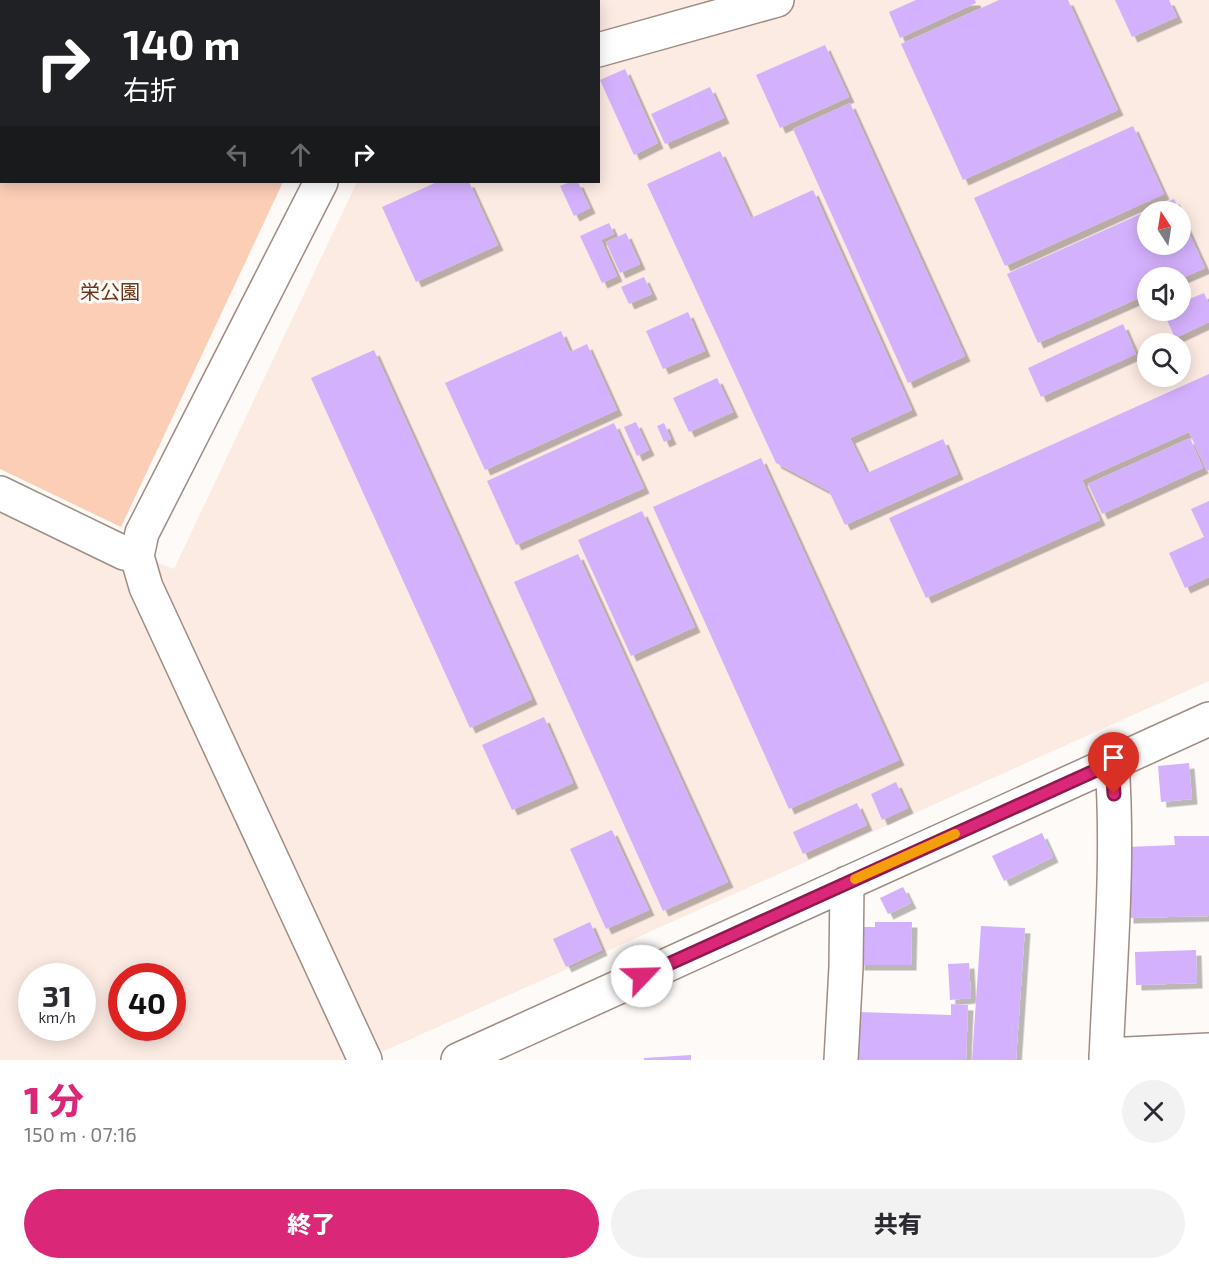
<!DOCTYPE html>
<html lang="ja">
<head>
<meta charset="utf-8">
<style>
	:root { --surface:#fff; --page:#f2f2f3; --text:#2b2b33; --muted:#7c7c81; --accent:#db2777 }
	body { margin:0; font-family:"Exo 2","Noto Sans JP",sans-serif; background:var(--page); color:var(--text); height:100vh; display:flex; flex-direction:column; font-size:22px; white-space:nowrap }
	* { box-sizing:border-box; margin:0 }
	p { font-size:20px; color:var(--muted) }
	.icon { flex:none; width:33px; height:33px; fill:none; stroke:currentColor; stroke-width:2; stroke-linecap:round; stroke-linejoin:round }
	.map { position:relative; height:1060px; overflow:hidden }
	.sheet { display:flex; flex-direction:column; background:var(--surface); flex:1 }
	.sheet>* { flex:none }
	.banner { position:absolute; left:0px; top:0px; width:600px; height:183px; box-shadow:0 3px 15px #0003; background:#202124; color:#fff; overflow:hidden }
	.needle { width:39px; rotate:348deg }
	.buttons { position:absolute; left:1137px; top:201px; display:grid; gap:12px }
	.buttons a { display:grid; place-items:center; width:54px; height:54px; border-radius:50%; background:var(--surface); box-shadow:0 3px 15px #0003; font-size:30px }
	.speed { position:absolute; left:18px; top:963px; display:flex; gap:12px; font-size:30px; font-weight:700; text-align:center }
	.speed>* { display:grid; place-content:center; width:78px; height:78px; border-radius:50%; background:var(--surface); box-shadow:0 3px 15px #0003; line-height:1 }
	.speed small { font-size:15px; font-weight:400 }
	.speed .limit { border:9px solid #d22; background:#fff; color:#111 }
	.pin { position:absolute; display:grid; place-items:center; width:51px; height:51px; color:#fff; margin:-62px -26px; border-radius:50% 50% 50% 0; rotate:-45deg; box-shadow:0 0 6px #0007 }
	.pin .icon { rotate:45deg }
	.me { position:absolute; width:66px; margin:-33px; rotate:66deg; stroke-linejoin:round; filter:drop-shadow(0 0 4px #0008) }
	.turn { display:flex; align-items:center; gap:21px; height:126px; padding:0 24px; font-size:27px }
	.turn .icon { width:78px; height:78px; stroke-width:2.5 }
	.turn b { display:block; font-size:42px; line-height:51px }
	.lanes { display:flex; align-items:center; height:57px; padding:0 24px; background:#0003; justify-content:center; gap:30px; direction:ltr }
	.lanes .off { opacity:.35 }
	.round { display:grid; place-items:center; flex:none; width:63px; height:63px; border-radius:32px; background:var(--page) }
	.head { display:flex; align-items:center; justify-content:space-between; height:102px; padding:0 24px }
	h1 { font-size:36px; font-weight:800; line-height:45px; color:var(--accent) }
	.cta { display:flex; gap:12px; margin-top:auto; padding:12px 24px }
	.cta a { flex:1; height:69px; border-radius:36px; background:var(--accent); color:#fff; font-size:24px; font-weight:800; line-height:69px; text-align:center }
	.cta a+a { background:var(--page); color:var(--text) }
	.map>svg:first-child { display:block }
</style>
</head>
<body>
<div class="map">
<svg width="1209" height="1060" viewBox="0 0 1209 1060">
	<defs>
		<filter id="shadow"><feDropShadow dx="5.5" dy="5.5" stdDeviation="0" flood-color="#0004"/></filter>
	</defs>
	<rect width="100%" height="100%" fill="#fefaf7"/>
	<path fill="#fcebe3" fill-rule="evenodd" d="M148,0H1209V681L364,1060H0V499L174,569L357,182H598V2H151ZM1148,212H1180V244H1148ZM1148,278H1180V310H1148ZM1148,344H1180V376H1148ZM32,976H82V1028H32ZM122,976H172V1028H122Z"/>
	<path fill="#fcceb6" d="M0,0H70L73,1L2,2V182H283L121,527L0,469Z"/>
	<path fill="#d4b1fd" filter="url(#shadow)" d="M916,0H975L976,3L900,38L889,12Z
		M999,0H1068L1118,110L963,180L901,44Z
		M1115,0H1169L1177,17L1132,37Z
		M825,45L849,97L780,128L756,75Z
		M625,69L658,143L634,155L600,80Z
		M710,87L724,118L665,144L651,114Z
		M850,103L965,356L908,383L793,129Z
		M1133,126L1164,194L1005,266L974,198Z
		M720,151L751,218L813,190L912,410L850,438L867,473L943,439L958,474L845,525L829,491L776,463L647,184Z
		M437,182H469L498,245L416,282L382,207Z
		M570,182H578L590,208L574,216L560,186Z
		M1174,199L1180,212H1148V244H1180V213L1205,268L1180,279V278H1148V294L1038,343L1007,274Z
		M609,223L614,234L601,240L617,276L602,283L580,236Z
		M626,233L640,264L620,273L606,242Z
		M644,277L652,294L629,304L621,287Z
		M1204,293L1209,304V322L1175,338L1163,311L1180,310V303Z
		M688,312L705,351L663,369L646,331Z
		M1123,324L1136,354L1041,397L1028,368Z
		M561,331L570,352L587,344L617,410L485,470L445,383Z
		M374,350L532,699L470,728L311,378Z
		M1209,374V470L1207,471L1189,432L1082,480L1100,520L926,598L889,518Z
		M717,378L733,412L689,432L673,398Z
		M636,422L649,450L637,456L624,427Z
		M614,423L644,488L516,545L487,481Z
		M664,423L671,439L664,442L657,426Z
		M1190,438L1203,468L1102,514L1088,484Z
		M761,458L899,760L789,809L653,507Z
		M1209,501V577L1185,588L1169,553L1204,537L1191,509Z
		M642,511L695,627L631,656L578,540Z
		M578,554L728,882L663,911L514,582Z
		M544,717L573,783L512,810L482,745Z
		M1189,763L1192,799L1161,802L1158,766Z
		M896,782L908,808L882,820L871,794Z
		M857,803L867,825L803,854L793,832Z
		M612,830L649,910L606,929L570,849Z
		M1042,833L1053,857L1004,881L992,856Z
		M1174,836H1209V916L1128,918L1127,847L1175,845Z
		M903,887L911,903L888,914L880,898Z
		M590,922L602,950L566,967L553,939Z
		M875,922H912L911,965H859L860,927H875Z
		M981,926L1025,928L1016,1060H972Z
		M1196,950L1197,983L1136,985L1135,952Z
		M969,963L971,998L950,1000L948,964Z
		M951,1004L968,1005L966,1060H857L859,1012L951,1015Z
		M691,1055V1060H644V1058Z"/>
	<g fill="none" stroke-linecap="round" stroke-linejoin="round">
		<g stroke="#9f8c83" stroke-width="36">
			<path id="minor" d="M108,0L111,2
				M598,50L777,0
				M321,182L142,533L137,556L146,587L365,1060
				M0,493L124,553L137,556
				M1106,1055L1209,1050
				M458,1060L1209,719
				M841,1060L846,967L847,883
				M1106,1060C1110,961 1119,861 1112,763"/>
		</g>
		<use href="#minor" stroke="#fff" stroke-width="33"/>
	</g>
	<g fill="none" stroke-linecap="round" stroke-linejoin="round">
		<g stroke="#8e194d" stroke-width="15">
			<path id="route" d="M642,976L1112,763L1114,794"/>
		</g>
		<use href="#route" stroke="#db2777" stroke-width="10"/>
		<path stroke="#f59e0b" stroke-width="10" d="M855,879L955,834"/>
	</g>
	<g text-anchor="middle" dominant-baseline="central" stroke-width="6" stroke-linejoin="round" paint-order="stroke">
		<g font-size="20" fill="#693619" stroke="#fefaf7">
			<text x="110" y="291">栄公園</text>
		</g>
	</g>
</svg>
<div class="buttons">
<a><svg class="needle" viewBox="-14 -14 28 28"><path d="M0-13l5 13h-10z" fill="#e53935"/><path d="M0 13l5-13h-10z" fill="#7c7c81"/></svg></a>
<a><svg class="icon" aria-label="sound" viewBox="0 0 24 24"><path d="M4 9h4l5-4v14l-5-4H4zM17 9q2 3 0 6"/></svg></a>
<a><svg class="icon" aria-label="search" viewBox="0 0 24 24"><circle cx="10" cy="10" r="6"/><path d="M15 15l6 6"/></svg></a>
</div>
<div class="speed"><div>31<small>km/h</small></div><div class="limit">40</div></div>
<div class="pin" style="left:1114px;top:794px;background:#d93025"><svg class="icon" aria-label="arrive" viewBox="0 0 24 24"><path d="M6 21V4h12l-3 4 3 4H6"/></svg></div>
<svg class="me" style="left:642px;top:976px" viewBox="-20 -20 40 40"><circle r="19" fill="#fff"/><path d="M0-13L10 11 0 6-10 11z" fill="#db2777"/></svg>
<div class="banner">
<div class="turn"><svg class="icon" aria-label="right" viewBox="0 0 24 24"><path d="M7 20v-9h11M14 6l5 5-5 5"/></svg><div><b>140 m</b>右折</div></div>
<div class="lanes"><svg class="icon off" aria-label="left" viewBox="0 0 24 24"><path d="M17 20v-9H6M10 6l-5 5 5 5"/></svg><svg class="icon off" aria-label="ahead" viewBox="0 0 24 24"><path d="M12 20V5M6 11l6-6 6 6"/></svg><svg class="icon" aria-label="right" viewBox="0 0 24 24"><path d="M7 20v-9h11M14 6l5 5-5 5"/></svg></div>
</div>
</div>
<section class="sheet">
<div class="head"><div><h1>1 分</h1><p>150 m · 07:16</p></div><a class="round"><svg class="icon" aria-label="close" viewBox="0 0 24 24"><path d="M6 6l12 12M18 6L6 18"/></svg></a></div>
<div class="cta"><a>終了</a><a>共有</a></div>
</section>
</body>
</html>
